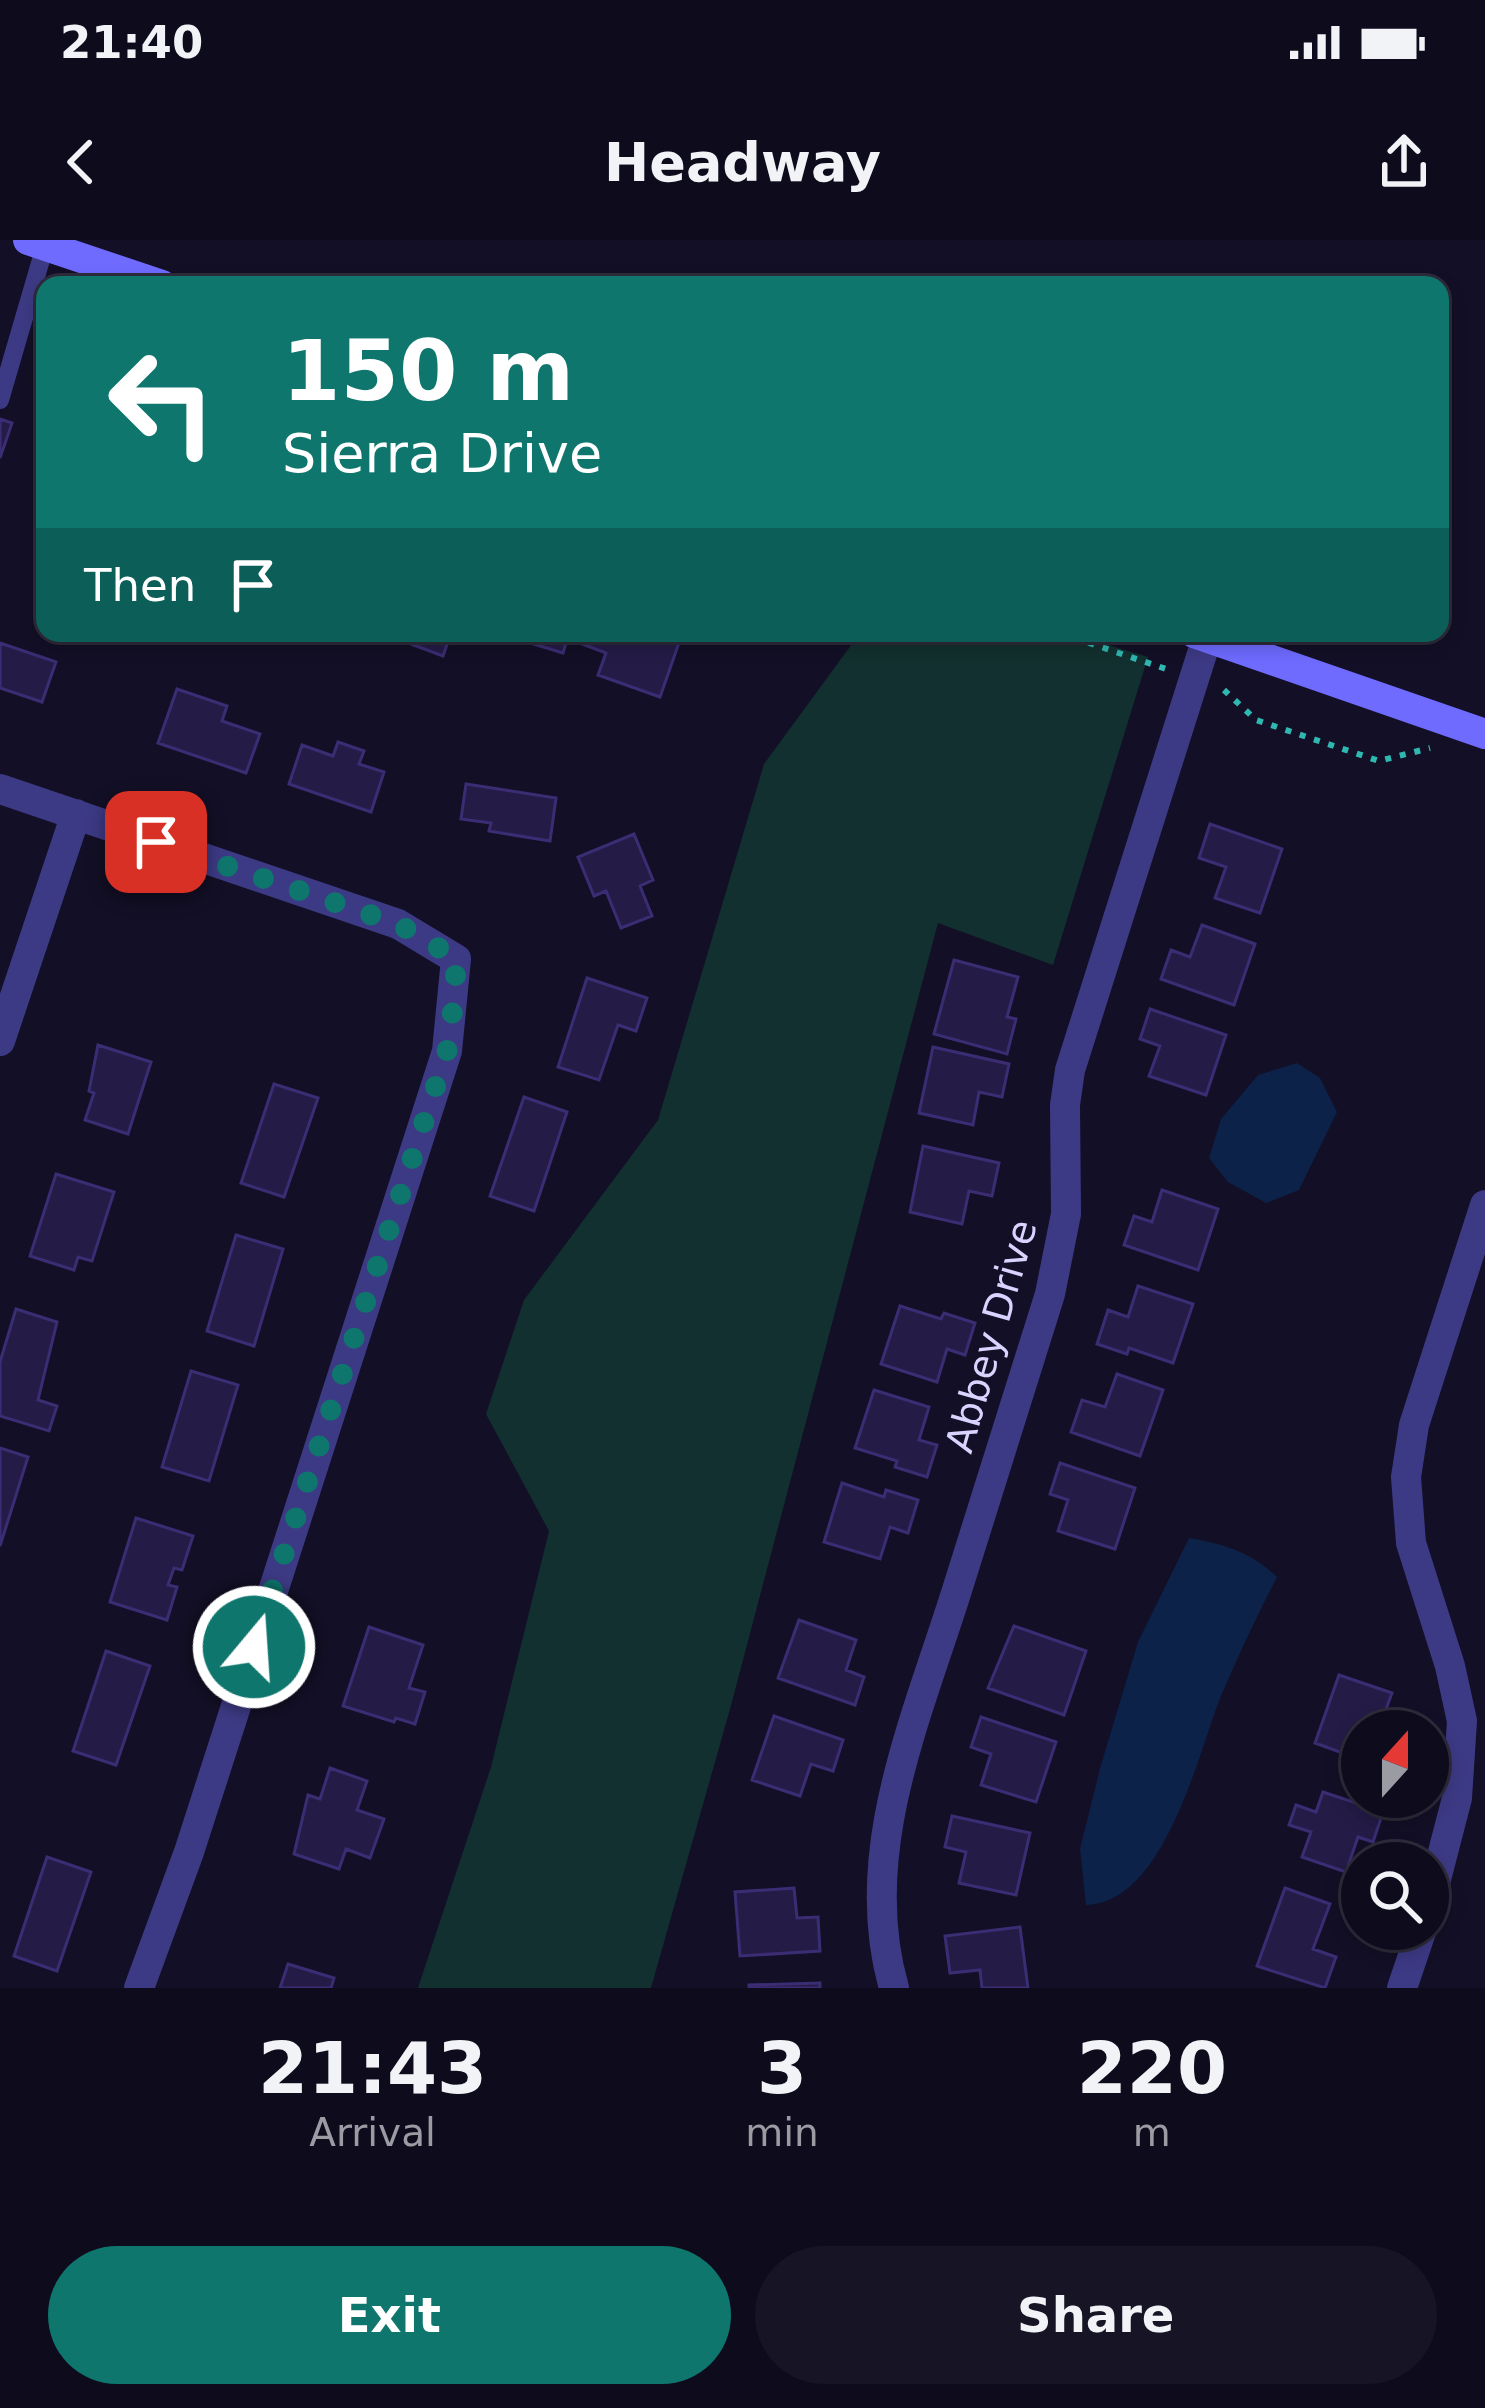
<!DOCTYPE html>
<html lang="en">
<head>
<meta charset="utf-8">
<style>
	:root { --surface:#0e0b1c; --page:#171425; --text:#f1f3f6; --muted:#9b9ba3; --line:#2e2b3b; --accent:#0f766e }
	body { margin:0; font-family:"DejaVu Sans",sans-serif; background:var(--page); color:var(--text); height:100vh; display:flex; flex-direction:column; font-size:45px; white-space:nowrap }
	* { box-sizing:border-box; margin:0 }
	p { font-size:39px; color:var(--muted) }
	.icon { flex:none; width:66px; height:66px; fill:none; stroke:currentColor; stroke-width:2; stroke-linecap:round; stroke-linejoin:round }
	.map { position:relative; height:1748px; overflow:hidden }
	.side { display:flex; flex-direction:column; background:var(--surface); flex:1 }
	.side>* { flex:none }
	.guide { position:absolute; left:36px; top:36px; width:1413px; height:366px; border-radius:24px; box-shadow:0 6px 18px #0003,0 0 0 3px var(--line); background:#0f766e; color:#fff; overflow:hidden }
	.needle { width:78px; rotate:21deg }
	.buttons { position:absolute; left:1341px; top:1470px; display:grid; gap:24px }
	.buttons a { display:grid; place-items:center; width:108px; height:108px; border-radius:50%; background:var(--surface); box-shadow:0 6px 18px #0003,0 0 0 3px var(--line); font-size:60px }
	.pin { position:absolute; display:grid; place-items:center; width:102px; height:102px; color:#fff; margin:-51px; border-radius:24px; box-shadow:0 6px 18px #0006 }
	.me { position:absolute; width:132px; margin:-66px; rotate:18deg; stroke-linejoin:round; filter:drop-shadow(0 0 9px #0008) }
	.turn { display:flex; align-items:center; gap:42px; height:252px; padding:0 48px; font-size:54px }
	.turn .icon { width:156px; height:156px; stroke-width:2.5 }
	.turn b { display:block; font-size:84px; line-height:102px }
	.then { display:flex; align-items:center; height:114px; padding:0 48px; background:#0003; gap:24px; font-size:45px }
	.eta { display:flex; justify-content:space-evenly; align-items:center; height:204px; text-align:center }
	.eta b { font-size:72px; font-weight:600; line-height:84px }
	.button { display:flex; gap:24px; margin-top:auto; padding:24px 48px }
	.button a { flex:1; height:138px; border-radius:72px; background:var(--accent); color:#fff; font-size:48px; font-weight:600; line-height:138px; text-align:center }
	.button a+a { background:var(--page); color:var(--text) }
	.status { display:flex; justify-content:space-between; align-items:center; height:84px; padding:0 60px; background:var(--surface); direction:ltr }
	.status svg { height:33px; fill:currentColor }
	header { display:flex; justify-content:space-between; align-items:center; height:156px; padding:0 48px; background:var(--surface); font-size:54px; font-weight:600 }
	.map>svg:first-child { display:block }
</style>
</head>
<body>
<div class="status"><b>21:40</b><svg viewBox="0 0 49 12"><path d="M0 12V9h3v3zM5 12V6h3v6zM10 12V3h3v9zM15 12V0h3v12zM26 1h20v11H26zM47 4h2v5h-2z"/></svg></div>
<header><svg class="icon" aria-label="back" viewBox="0 0 24 24"><path d="M15 5l-7 7 7 7"/></svg>Headway<svg class="icon" aria-label="share" viewBox="0 0 24 24"><path d="M12 15V3M7 8l5-5 5 5M5 13v7h14v-7"/></svg></header>
<div class="map">
<svg width="1485" height="1748" viewBox="0 0 1485 1748">
	<rect width="100%" height="100%" fill="#130f26"/>
	<path fill="#12302f" d="M860,393H1069L1148,417L1053,725L938,683L730,1469L651,1748H418L491,1527L549,1291L486,1174L524,1060L658,880L764,524Z"/>
	<path fill="#0c2248" d="M1297,823L1320,838L1337,872L1299,950L1266,963L1228,942L1209,918L1221,879L1258,835Z
		M1189,1298C1224,1304 1251,1312 1277,1337C1257,1376 1238,1416 1221,1456C1198,1513 1165,1663 1086,1665L1080,1609L1101,1525L1138,1402Z"/>
	<path fill="#241b47" stroke="#3b2d73" stroke-width="3" d="M0,179L12,183L0,218Z
		M415,393H451L443,416L411,404Z
		M498,393H569L563,413Z
		M583,393H668L681,397L660,457L598,435L606,413L579,403Z
		M0,403L56,422L42,462L0,448Z
		M177,449L227,466L222,481L260,494L246,533L158,503Z
		M338,502L364,511L359,524L384,532L371,572L289,544L302,505L333,516Z
		M466,544L556,558L550,601L489,591L491,583L461,579Z
		M1210,584L1282,609L1260,673L1215,658L1226,627L1199,618Z
		M634,594L653,640L640,646L652,676L621,688L606,651L594,656L578,617Z
		M1202,685L1255,704L1234,765L1161,739L1171,710L1190,717Z
		M954,720L1018,737L1007,777L1016,779L1007,814L934,794Z
		M587,738L647,758L636,791L618,785L599,840L558,827Z
		M1150,769L1226,795L1206,855L1149,836L1160,806L1140,799Z
		M98,805L151,822L128,894L85,880L94,853L89,851Z
		M933,807L1009,824L1002,857L979,852L973,885L919,873Z
		M274,844L318,858L284,957L241,943Z
		M524,857L567,872L534,971L490,956Z
		M923,906L999,923L992,956L969,951L962,984L910,972Z
		M56,934L114,952L92,1021L78,1017L74,1030L30,1016Z
		M1162,950L1218,969L1198,1030L1124,1005L1134,976L1152,982Z
		M236,995L283,1009L254,1106L207,1091Z
		M1138,1046L1193,1064L1173,1123L1129,1108L1127,1114L1097,1104L1108,1070L1128,1077Z
		M900,1066L941,1079L944,1073L975,1083L965,1115L947,1109L937,1142L881,1124Z
		M16,1069L57,1082L38,1160L57,1166L49,1191L0,1176V1122Z
		M191,1131L238,1145L209,1241L162,1227Z
		M1117,1134L1163,1150L1140,1216L1071,1192L1082,1160L1105,1167Z
		M874,1150L929,1167L919,1200L937,1205L927,1237L895,1227L897,1221L855,1208Z
		M0,1208L28,1217L0,1306Z
		M1060,1223L1135,1248L1115,1309L1058,1291L1068,1260L1050,1254Z
		M842,1243L884,1257L886,1250L918,1260L908,1293L890,1287L880,1319L824,1302Z
		M136,1278L193,1296L182,1330L174,1328L168,1345L177,1347L167,1380L110,1362Z
		M799,1380L856,1400L846,1430L864,1437L855,1465L778,1438Z
		M1014,1386L1086,1411L1064,1475L988,1448Z
		M369,1387L423,1405L409,1448L425,1452L415,1484L396,1478L394,1482L343,1466Z
		M106,1411L150,1426L116,1525L73,1511Z
		M1339,1435L1392,1453L1378,1491H1362V1520L1315,1503Z
		M774,1476L843,1500L833,1531L811,1524L800,1556L752,1540Z
		M981,1477L1056,1502L1036,1562L981,1545L991,1514L971,1507Z
		M330,1528L367,1541L357,1570L384,1579L370,1618L346,1609L339,1629L294,1614L308,1555L320,1559Z
		M1323,1552L1383,1572L1373,1602L1358,1597L1346,1632L1302,1617L1311,1592L1289,1585L1296,1565L1316,1572Z
		M952,1576L1030,1593L1016,1655L959,1643L966,1612L945,1607Z
		M47,1617L91,1632L57,1731L14,1716Z
		M794,1648L797,1678L818,1677L820,1711L740,1716L735,1652Z
		M1285,1648L1330,1664L1313,1709L1336,1717L1325,1748L1257,1726Z
		M1020,1687L1028,1748H982L980,1730L950,1733L945,1696Z
		M288,1724L334,1738L331,1748H280Z
		M820,1743V1748H749V1745Z"/>
	<g fill="none" stroke-linecap="round" stroke-linejoin="round">
		<path stroke="#2fb8b0" stroke-width="6" stroke-dasharray="6 9" stroke-linecap="butt" d="M1060,393L1166,429
			M1224,450L1256,480L1379,521L1430,508"/>
		<path stroke="#3d3a85" stroke-width="18" d="M0,160L45,6"/>
		<path stroke="#3d3a85" stroke-width="30" d="M0,549L398,684L456,719L447,811L189,1612L139,1748
			M0,801L76,574
			M1428,1670L1457,1558L1462,1481L1450,1426L1411,1303L1406,1237L1414,1185L1485,965
			M894,1748C855,1613 917,1478 957,1350C988,1251 1019,1153 1050,1054L1066,974L1065,865L1070,830L1207,398
			M1402,1748L1422,1689"/>
		<path stroke="#6f6bff" stroke-width="30" d="M28,0L162,45
			M1194,393L1485,494"/>
	</g>
	<g fill="none" stroke-linecap="round" stroke-linejoin="round">
		<path stroke="#0f766e" stroke-width="21" stroke-dasharray="0 37.8" d="M156,602L398,684L456,718L455,754L447,811L254,1407"/>
	</g>
	<g text-anchor="middle" dominant-baseline="central" stroke-width="9" stroke-linejoin="round" paint-order="stroke">
		<g font-size="39" fill="#d9d4ff" stroke="#130f26">
			<text transform="translate(991 1096) rotate(-74)">Abbey Drive</text>
		</g>
	</g>
</svg>
<div class="buttons">
<a><svg class="needle" viewBox="-14 -14 28 28"><path d="M0-13l5 13h-10z" fill="#e53935"/><path d="M0 13l5-13h-10z" fill="#9b9ba3"/></svg></a>
<a><svg class="icon" aria-label="search" viewBox="0 0 24 24"><circle cx="10" cy="10" r="6"/><path d="M15 15l6 6"/></svg></a>
</div>
<div class="pin" style="left:156px;top:602px;background:#d93025"><svg class="icon" aria-label="arrive" viewBox="0 0 24 24"><path d="M6 21V4h12l-3 4 3 4H6"/></svg></div>
<svg class="me" style="left:254px;top:1407px" viewBox="-20 -20 40 40"><circle r="17" fill="#0f766e" stroke="#fff" stroke-width="3"/><path d="M0-11L8 9 0 5-8 9z" fill="#fff"/></svg>
<div class="guide">
<div class="turn"><svg class="icon" aria-label="left" viewBox="0 0 24 24"><path d="M17 20v-9H6M10 6l-5 5 5 5"/></svg><div><b>150 m</b>Sierra Drive</div></div>
<div class="then">Then<svg class="icon" aria-label="arrive" viewBox="0 0 24 24"><path d="M6 21V4h12l-3 4 3 4H6"/></svg></div>
</div>
</div>
<section class="side">
<div class="eta">
<div><b>21:43</b><p>Arrival</p></div>
<div><b>3</b><p>min</p></div>
<div><b>220</b><p>m</p></div>
</div>
<div class="button"><a>Exit</a><a>Share</a></div>
</section>
</body>
</html>
